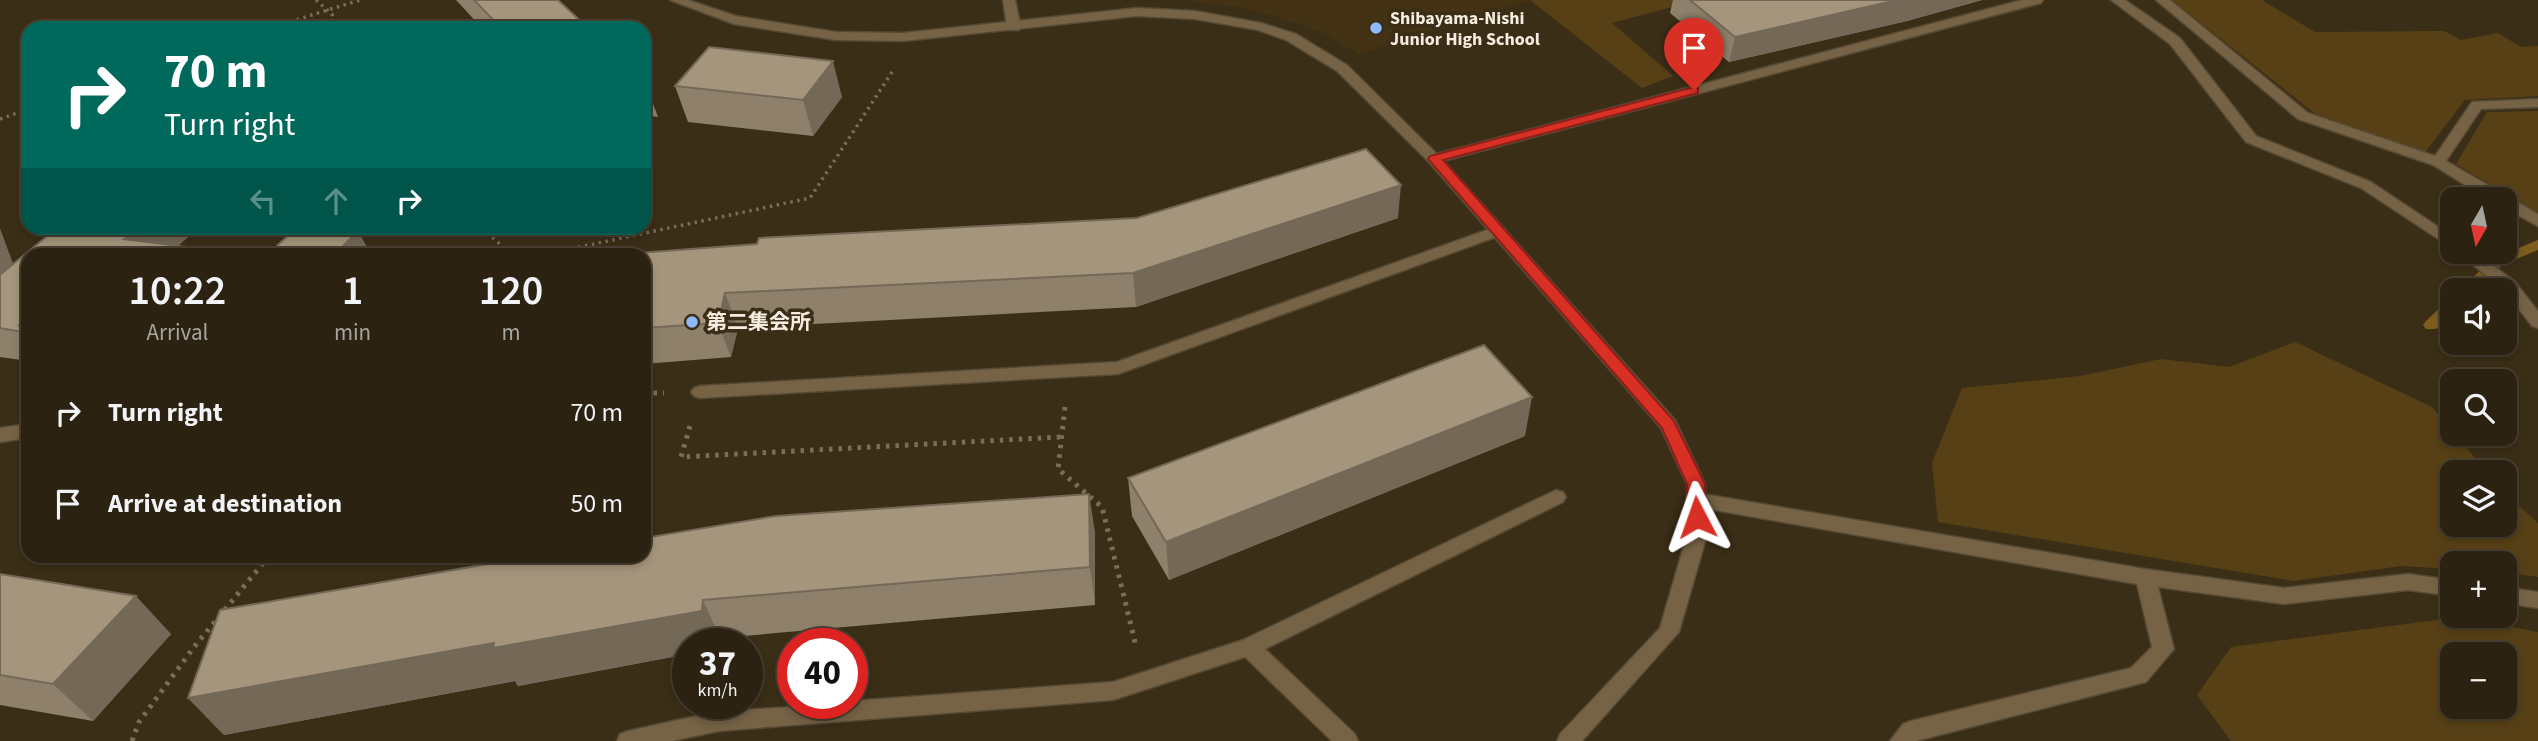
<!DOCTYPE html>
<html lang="en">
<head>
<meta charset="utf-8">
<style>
	:root { --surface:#2c2211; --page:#382f1f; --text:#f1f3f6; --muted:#a6a49f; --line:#483f31 }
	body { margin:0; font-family:"Source Sans 3","Noto Sans JP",sans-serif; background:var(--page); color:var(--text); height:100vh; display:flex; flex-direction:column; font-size:26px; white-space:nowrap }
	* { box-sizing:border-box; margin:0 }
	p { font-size:23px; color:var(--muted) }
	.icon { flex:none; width:38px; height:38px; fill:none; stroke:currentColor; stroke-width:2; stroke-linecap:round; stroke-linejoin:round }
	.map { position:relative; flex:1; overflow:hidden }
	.panel { position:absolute; left:21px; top:248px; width:630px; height:315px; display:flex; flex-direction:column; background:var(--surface); border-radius:21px; box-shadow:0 4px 10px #0003,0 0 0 2px var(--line) }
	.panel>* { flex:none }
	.guide { position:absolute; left:21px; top:21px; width:630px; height:214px; border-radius:21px; box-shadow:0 4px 10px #0003,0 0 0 2px var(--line); background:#00695c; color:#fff; overflow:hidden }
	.needle { width:46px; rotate:189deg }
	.fabs { position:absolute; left:2440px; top:187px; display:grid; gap:14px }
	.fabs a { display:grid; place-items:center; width:77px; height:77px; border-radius:14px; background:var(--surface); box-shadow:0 4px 10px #0003,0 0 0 2px var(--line); font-size:35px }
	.speed { position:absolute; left:672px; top:628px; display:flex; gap:14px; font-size:35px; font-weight:700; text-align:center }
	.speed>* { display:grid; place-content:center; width:91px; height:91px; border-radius:50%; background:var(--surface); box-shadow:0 4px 10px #0003,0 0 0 2px var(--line); line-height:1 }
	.speed small { font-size:18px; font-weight:400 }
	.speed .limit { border:10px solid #d22; background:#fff; color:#111 }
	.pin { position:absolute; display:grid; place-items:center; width:60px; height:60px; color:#fff; margin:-72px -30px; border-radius:50% 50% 50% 0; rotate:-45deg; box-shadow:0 0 7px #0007 }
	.pin .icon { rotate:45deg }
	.me { position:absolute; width:77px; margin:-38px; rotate:356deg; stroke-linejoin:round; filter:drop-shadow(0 0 5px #0008) }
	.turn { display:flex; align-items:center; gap:24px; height:147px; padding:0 28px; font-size:32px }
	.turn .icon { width:91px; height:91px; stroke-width:2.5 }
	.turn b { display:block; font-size:49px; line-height:60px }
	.lanes { display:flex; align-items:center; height:66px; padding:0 28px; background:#0003; justify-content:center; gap:35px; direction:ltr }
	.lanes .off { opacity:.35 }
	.eta { display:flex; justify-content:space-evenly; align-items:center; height:119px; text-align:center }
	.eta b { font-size:42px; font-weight:600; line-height:49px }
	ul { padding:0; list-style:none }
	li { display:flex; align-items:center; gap:21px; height:91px; padding:0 28px }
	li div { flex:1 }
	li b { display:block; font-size:26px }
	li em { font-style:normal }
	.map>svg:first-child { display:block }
</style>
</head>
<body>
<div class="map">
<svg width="2538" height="741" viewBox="0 0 2538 741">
	<rect width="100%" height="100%" fill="#3b2e17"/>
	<path fill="#433214" d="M1180,0H1531L1358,54L1324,33L1270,14L1232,6Z"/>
	<path fill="#574016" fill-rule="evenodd" d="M1530,0H1699L1612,23L1673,76L1642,88Z
		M2172,0H2262L2315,32L2444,31L2461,40L2498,33L2521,47L2538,46V96L2465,100L2423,155L2314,113Z
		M2538,111V213L2456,164L2487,112Z
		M2295,342L2432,407L2487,472H2452V525H2504V492L2538,523V577L2504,572V564H2452V569L2401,566L2294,581L1938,522L1932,463L1962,388L2080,376L2161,359L2229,367Z
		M2459,617L2538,632V741H2231L2197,695L2231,647ZM2452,654H2504V707H2452Z"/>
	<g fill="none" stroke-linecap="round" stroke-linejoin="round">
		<path fill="#7e5d1f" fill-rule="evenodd" d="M2538,240V250L2502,265L2475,290H2460L2492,259Z
			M2452,300V314L2436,329H2426L2423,325L2426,321L2447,301Z"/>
		<g stroke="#554933" stroke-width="3">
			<path id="service" d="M2022,0H2043L2041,3L1439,162L1434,163L1427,159L1429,156Z
				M2111,0H2125L2180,38L2256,136L2371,182L2452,236V248L2361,188L2246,142L2170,44Z
				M1498,226L1504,228L1506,231L1504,234L1118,374L700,398L694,396L691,392L694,388L700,386L1117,362Z
				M2457,252H2475L2514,281L2538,311V328L2532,326L2504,290Z
				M28,424V438L0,442V428Z
				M1556,490L1563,492L1566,497L1563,502L1265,649L1355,734L1358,741H1332L1245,657L1113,700L719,731L672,741H617L620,734L628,731L719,711L852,704V701L1113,682L1243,640Z"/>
		</g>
		<g stroke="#554933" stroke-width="3">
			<path id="minor" d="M1003,0H1015L1021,27L1019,30H1009L1007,27Z
				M2156,0H2170L2308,113L2435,156L2472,102L2538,99V107L2481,109L2446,161L2538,214V226L2504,208V200H2489L2433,165L2298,119Z
				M1697,493L2145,569L2284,588L2408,574L2452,580V596L2408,590L2284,604L2158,587L2174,649L2146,682L1916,741H1890L1903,724L1911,721L2131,668L2152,647L2137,584L1697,507L1690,505L1687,500L1690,495Z
				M2504,587L2538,592V608L2504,603Z"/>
		</g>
		<g stroke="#554933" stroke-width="3">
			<path id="tertiary" d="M670,0H688L736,16L836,32L903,33L1137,8L1195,11L1261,23L1296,34L1347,65L1439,156L1675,420L1705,484L1707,535L1679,632L1582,741H1557L1560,734L1660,628L1687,535V484L1661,428L1429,162L1337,71L1286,40L1258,30L1195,19L1137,16L903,41L836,40L734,24Z"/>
		</g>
		<path stroke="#796e5a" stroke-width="3.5" stroke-dasharray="2.5 4.5" stroke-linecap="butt" d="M316,0L332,14L335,28
			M270,28L360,0
			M0,119L28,109
			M482,228L513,256
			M537,256L810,198L894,69"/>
		<path stroke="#796e5a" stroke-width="5" stroke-dasharray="3.5 6" stroke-linecap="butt" d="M644,393H664
			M1065,407L1058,469L1102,507L1136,646
			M690,426L681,457L1061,437
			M132,741L139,722L194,647L269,556"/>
		<use href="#service" fill="#766346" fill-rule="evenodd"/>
		<use href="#minor" fill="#766346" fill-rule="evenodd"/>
		<use href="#tertiary" fill="#766346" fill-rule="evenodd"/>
	</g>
	<path fill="#8e806b" d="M456,0H558L588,28H482Z
		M1673,0H1982L1907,21L1729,62L1670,13Z
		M644,80L658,117L644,115Z
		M675,86L842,97L813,136L688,122Z
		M1398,218L1136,307L738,328L731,357L644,364V256Z
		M57,228H199L177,246L28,256V361L0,357V229L13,264Z
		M1525,436L1169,580L1132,516L1128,478Z
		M1095,532V605L720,638V644H688V654L518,686L515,681L224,735L188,698L220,610Z
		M0,574L171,634L93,721L0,705Z"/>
	<path fill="#746857" d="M1897,0H1982L1907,21L1729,62L1735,37Z
		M833,61L842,97L813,136L803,100Z
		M1401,185L1398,218L1136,307L1133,273Z
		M138,228H199L166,256L124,239Z
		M0,229L28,306L1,274L0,270Z
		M358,231L372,256H333Z
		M725,293L738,328L731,357L718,323Z
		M28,318V339L22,332L19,325Z
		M1532,397L1525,436L1169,580L1166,542Z
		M1089,494L1095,532V605L1090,567Z
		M136,596L171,634L93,721L53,684Z
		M703,600L720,638V644H688V654L518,686L515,681L224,735L188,698Z"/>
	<path fill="#a5957c" stroke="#746857" stroke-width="2" d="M474,0H558L588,28H501Z
		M1690,0H1897L1735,37Z
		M709,47L833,61L803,100L675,86Z
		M1366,149L1401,185L1133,273L725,293L718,323L644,328V256H599L757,244L759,238L1137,218Z
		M57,228H138L124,239L256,256H28V318L19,325L22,332L0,328V270L1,274Z
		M296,228H328L358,231L333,256H266Z
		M1484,345L1532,397L1166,542L1128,478Z
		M1089,494L1090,567L703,600L702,611L493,648L494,643L188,698L220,610L534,556H644V538L776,516Z
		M0,574L136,596L53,684L0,675Z"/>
	<path fill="#d93025" stroke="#8d1f18" stroke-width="2" d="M1694,87L1698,88V93L1443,160L1674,421L1705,484L1706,517L1704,522H1691L1688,517L1687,484L1662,428L1428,159L1430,156Z"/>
	<g fill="#8eb9fd" stroke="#3b2e17" stroke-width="2.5">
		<circle cx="1376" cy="28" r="7"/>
		<circle cx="692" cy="322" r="7"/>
	</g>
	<g text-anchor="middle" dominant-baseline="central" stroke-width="7" stroke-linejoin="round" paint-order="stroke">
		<g font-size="18" font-weight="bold" fill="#f6ede0" stroke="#3b2e17" text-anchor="start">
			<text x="1390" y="18">Shibayama-Nishi<tspan x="1390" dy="21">Junior High School</tspan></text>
		</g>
		<g font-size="21" font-weight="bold" fill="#f6ede0" stroke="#3b2e17" text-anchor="start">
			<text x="706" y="322">第二集会所</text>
		</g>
	</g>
</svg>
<div class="fabs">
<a><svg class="needle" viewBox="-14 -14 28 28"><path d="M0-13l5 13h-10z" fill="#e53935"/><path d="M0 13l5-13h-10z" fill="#a6a49f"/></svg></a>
<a><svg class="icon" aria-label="sound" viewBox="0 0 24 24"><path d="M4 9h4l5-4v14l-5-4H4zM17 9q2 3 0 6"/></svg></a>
<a><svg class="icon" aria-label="search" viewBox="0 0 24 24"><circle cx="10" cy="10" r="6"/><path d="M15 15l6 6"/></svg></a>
<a><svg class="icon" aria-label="layers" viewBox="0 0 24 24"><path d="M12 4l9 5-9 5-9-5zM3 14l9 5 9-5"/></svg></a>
<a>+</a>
<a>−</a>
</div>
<div class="speed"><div>37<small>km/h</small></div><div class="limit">40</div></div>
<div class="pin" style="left:1694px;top:90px;background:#d93025"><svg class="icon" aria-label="arrive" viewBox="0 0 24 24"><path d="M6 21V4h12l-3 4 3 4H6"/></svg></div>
<svg class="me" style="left:1697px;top:517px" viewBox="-20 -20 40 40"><path d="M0-17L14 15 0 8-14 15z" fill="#d93025" stroke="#fff" stroke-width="4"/></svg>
<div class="guide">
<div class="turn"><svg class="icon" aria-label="right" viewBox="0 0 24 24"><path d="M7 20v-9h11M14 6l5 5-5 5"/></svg><div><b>70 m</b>Turn right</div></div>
<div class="lanes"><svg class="icon off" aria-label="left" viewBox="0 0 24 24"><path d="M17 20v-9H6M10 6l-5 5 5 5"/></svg><svg class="icon off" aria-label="ahead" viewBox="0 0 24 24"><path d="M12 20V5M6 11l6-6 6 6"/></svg><svg class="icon" aria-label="right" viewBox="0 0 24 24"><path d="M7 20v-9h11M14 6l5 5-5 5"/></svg></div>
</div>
<section class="panel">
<div class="eta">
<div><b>10:22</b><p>Arrival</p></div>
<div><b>1</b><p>min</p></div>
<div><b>120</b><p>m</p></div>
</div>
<ul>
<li><svg class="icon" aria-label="right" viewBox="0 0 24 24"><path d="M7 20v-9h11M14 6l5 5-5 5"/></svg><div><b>Turn right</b></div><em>70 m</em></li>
<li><svg class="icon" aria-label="arrive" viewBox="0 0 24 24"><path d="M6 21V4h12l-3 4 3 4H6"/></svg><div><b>Arrive at destination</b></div><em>50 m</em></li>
</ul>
</section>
</div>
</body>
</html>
